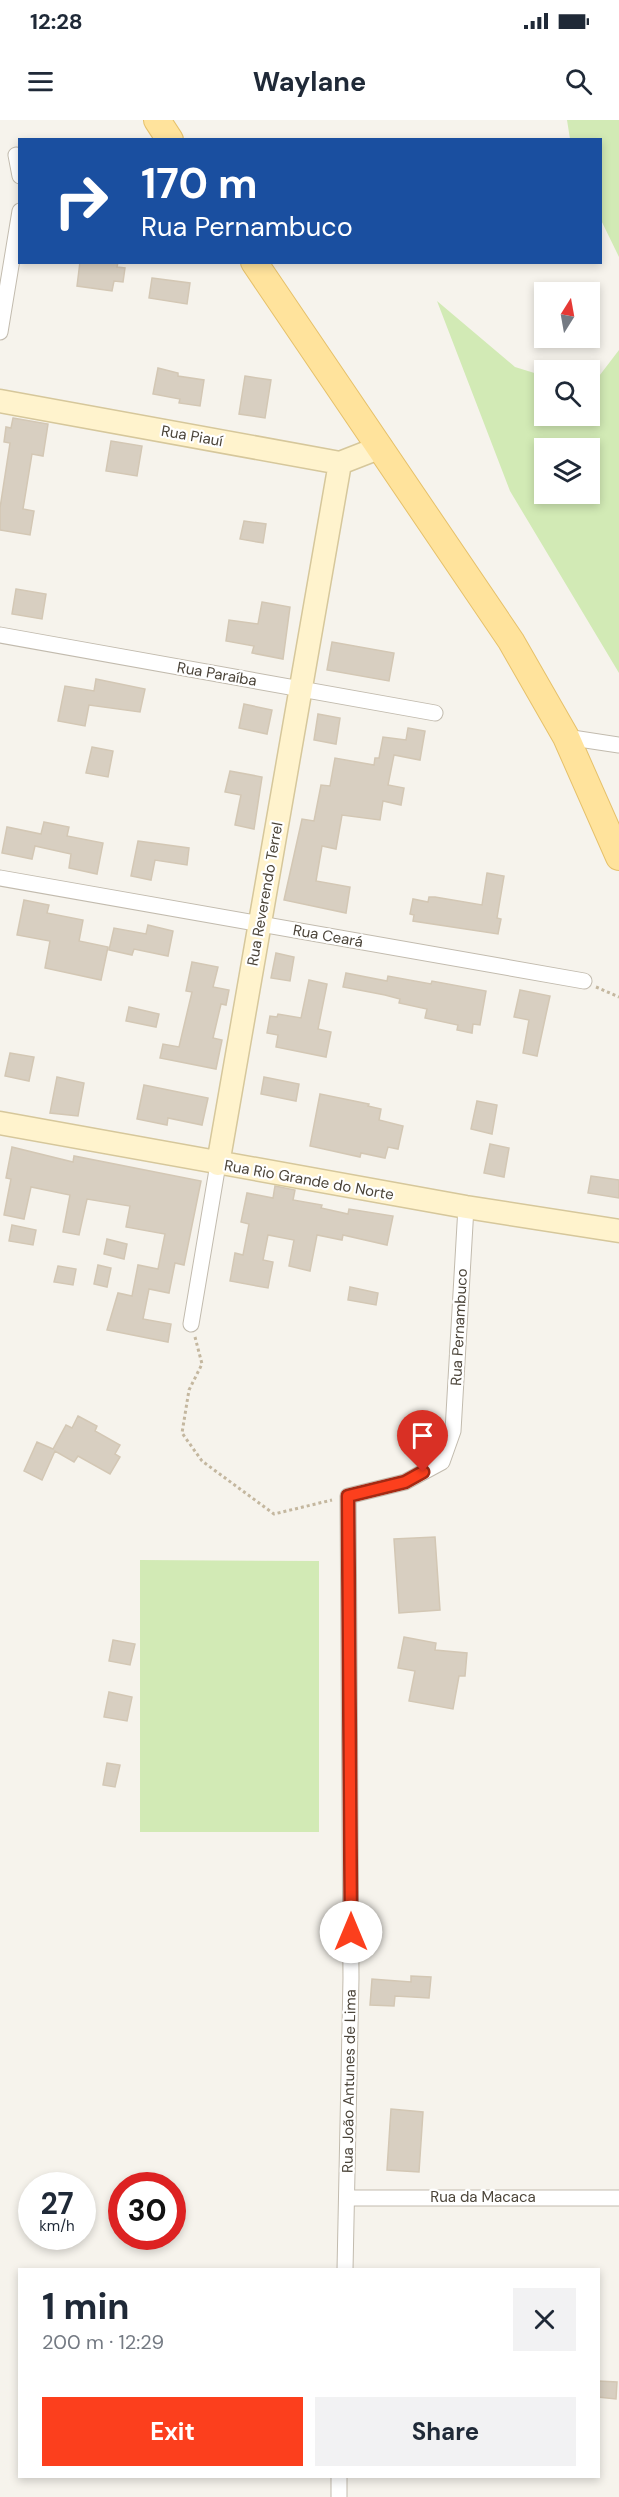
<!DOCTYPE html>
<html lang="en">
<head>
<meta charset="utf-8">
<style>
	:root { --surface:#fff; --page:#f2f2f3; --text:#1f2937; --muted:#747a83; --accent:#fc3f1d }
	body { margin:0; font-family:"DM Sans",sans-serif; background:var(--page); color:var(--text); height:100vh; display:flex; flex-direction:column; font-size:22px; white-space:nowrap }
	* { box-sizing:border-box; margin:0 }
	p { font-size:20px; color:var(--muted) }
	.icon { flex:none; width:33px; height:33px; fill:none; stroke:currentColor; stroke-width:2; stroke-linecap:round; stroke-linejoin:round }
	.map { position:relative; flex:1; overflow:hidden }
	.sheet { position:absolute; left:18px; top:2148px; width:582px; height:210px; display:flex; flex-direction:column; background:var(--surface); border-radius:0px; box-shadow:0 3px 9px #0003 }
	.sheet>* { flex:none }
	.top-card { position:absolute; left:18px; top:18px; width:584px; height:126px; border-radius:0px; box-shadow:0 3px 9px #0003; background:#1a4fa0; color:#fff; overflow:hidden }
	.needle { width:39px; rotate:11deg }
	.tools { position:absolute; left:534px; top:162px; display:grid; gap:12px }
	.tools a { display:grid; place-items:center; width:66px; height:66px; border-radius:0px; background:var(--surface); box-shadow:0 3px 9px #0003; font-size:30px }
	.speed { position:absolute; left:18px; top:2052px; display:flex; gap:12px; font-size:30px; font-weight:700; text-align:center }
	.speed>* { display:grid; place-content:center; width:78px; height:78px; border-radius:50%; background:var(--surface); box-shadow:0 3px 9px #0003; line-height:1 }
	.speed small { font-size:15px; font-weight:400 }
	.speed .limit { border:9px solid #d22; background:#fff; color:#111 }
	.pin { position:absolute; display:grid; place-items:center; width:51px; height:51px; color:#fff; margin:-62px -26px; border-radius:50% 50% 50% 0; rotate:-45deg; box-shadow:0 0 6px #0007 }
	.pin .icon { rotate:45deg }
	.me { position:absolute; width:66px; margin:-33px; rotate:0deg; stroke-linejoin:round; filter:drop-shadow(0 0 4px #0008) }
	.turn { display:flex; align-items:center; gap:21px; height:126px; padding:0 24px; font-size:27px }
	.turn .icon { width:78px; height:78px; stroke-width:2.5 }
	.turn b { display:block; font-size:42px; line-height:51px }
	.round { display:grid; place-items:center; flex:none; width:63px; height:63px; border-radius:0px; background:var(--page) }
	.head { display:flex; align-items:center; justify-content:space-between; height:102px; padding:0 24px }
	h1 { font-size:36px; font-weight:700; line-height:45px }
	.action { display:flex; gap:12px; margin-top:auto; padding:12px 24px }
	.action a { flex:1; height:69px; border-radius:0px; background:var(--accent); color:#fff; font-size:24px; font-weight:700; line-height:69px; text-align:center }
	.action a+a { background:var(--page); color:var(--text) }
	.status { display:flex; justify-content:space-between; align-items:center; height:42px; padding:0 30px; background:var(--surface); direction:ltr }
	.status svg { height:16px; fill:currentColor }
	header { display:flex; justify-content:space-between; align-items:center; height:78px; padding:0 24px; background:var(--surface); font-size:27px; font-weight:700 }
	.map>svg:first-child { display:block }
</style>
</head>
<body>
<div class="status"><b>12:28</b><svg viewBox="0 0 49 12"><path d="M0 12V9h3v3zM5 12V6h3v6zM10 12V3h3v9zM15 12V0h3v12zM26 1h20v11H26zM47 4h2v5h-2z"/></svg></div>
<header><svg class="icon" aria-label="menu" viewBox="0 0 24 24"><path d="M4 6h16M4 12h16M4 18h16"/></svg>Waylane<svg class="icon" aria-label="search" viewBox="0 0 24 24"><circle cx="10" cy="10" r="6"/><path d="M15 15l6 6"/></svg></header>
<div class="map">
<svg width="619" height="2377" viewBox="0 0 619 2377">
	<rect width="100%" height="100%" fill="#f6f3ec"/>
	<path fill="#d2eab5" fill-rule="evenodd" d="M567,0H619V137L600,98V20L570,19Z
		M437,181L515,247L544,256V296H590V268L619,230V553L510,371ZM544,328H590V374H544Z
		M140,1440L319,1441V1712H140Z"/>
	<path fill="#d8cfc1" stroke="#d3c7b4" stroke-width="1.5" d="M80,142H118L117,147L125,148L123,162L114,161L112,171L77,166Z
		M152,158L190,163L187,184L149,178Z
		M158,248L178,253V256L204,260L200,286L179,283L180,279L153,274Z
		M245,256L271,260L265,298L239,294Z
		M13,298L48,304L43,336L32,334L23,389L34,391L30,415L0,410V388L10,323L4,322L6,307L11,308Z
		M111,321L142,326L137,356L106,351Z
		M244,401L266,404L263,423L240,419Z
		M16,469L46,474L42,499L12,494Z
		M262,482L290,487L283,539L252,533L254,526L226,521L229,500L258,504Z
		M332,522L394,533L389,561L327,550Z
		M96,559L145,569L140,592L89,585L85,606L58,601L65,566L94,571Z
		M244,584L272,590L267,614L239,608Z
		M318,594L340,598L336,624L314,620Z
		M408,608L425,611L420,640L394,635L388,665L404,668L401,685L383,681L380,700L342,695L336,729L322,726L316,761L350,767L346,793L284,780L302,699L314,701L321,665L330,666L335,638L374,645L375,638H379L383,617L406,620Z
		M92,627L113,631L108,657L86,653Z
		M230,651L262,657L254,709L235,705L241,675L225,672Z
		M44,702L69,707L67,716L103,723L97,754L69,748L71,734L35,726L32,739L2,733L7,707L41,714Z
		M138,721L189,728L187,745L155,740L151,760L131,756Z
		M487,753L504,756L497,798L501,799L498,814L413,801L414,795L410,794L413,779L428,782L429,777H435L482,785Z
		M24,780L49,785L47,793L83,800L79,821L108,827L101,860L45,848L50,821L17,815Z
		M148,805L173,811L168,836L134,829L132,835L109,830L114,808L146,814Z
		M276,833L294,837L290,861L271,858Z
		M192,842L218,847L213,867L229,870L226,885L221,884L213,918L222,920L216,949L160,938L163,924L179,927L192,872L186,871Z
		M346,853L387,861L388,856L431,864L432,861L486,871L480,905L473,904L472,913L457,910L458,905L425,898L427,889L399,883L400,879L385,875L343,867Z
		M309,860L327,864L318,909L331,912L326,937L276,927L278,915L267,913L270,896L277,897L278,894L301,898Z
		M520,870L550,876L537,936L523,933L529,900L514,897Z
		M129,887L159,894L156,907L126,901Z
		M10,933L34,937L29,961L5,956Z
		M57,957L84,963L78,996L50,993Z
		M264,957L299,964L296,981L261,974Z
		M144,965L208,978L202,1005L168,998L167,1005L137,999Z
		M320,974L369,984L368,986L381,989L379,1000L403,1006L398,1029L388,1027L385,1038L361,1033L360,1037L310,1026Z
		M477,981L497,985L492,1014L471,1009Z
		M490,1024L509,1028L504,1057L484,1053Z
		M12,1027L73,1042L74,1036L201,1061L184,1145L175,1143L169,1173L149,1169L143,1199L171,1204L168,1222L107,1210L118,1173L132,1176L138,1145L158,1149L165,1114L126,1107L130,1086L87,1079L79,1115L63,1112L70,1075L31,1067L24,1099L4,1095L11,1059L6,1058Z
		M591,1056L619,1060V1078L588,1073Z
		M275,1066L295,1070L293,1080L322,1085L321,1088L348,1094L349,1089L393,1096L387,1125L343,1115L342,1120L317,1115L310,1151L289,1146L294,1120L268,1115L263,1140L273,1142L268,1168L230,1161L235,1133L243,1135L249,1104L241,1102L247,1073L273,1078Z
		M12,1105L36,1110L33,1125L9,1121Z
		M107,1119L127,1124L124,1139L104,1134Z
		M98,1145L111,1148L107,1167L94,1164Z
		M58,1146L76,1149L73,1165L54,1162Z
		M350,1167L378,1173L376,1185L348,1180Z
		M78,1296L97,1306L95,1311L120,1325L115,1334L120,1337L110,1354L78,1336L74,1342L55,1331L42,1360L24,1351L37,1322L53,1329L66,1305L72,1308Z
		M435,1417L440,1490L399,1493L394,1419Z
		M404,1517L436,1523L435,1530L467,1533L465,1556H459L453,1589L409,1581L415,1551L398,1548Z
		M113,1520L135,1524L130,1545L109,1541Z
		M109,1572L132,1577L127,1601L104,1597Z
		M107,1643L120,1645L115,1667L103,1665Z
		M411,1856L431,1857L429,1878L395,1876L394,1886L370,1885L372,1859L411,1862Z
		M391,1989L423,1992L419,2052L387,2050Z
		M598,2261L617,2262L616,2279L598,2277Z"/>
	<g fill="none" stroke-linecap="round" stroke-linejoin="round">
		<g stroke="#c2bbae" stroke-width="17">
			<path id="street" d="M16,35L20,56
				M0,212L20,91
				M0,515L435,593
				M566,617L619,625
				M0,758L584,861
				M191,1204L218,1044
				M347,2078H619
				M345,2150L351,1858L348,1376L405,1362L442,1342L453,1311L466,1087
				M339,2377V2356"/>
		</g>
		<g stroke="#d6c79b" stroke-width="25">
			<path id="secondary" d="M0,281L340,343L381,327
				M0,1003L466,1087L619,1111
				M218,1044L340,343"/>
		</g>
		<g stroke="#e6c16a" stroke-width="28">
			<path id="primary" d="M157,0L170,20
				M254,142L511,521L566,617L619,737"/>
		</g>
		<path stroke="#c4b79f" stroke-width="3" stroke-dasharray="3 3" stroke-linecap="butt" d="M596,867L619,877
			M195,1217L202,1244L189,1270L182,1313L202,1341L274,1394L332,1380"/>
		<use href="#street" stroke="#fff" stroke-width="15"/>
		<use href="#secondary" stroke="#fff3cd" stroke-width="22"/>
		<use href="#primary" stroke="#ffe39c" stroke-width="26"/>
	</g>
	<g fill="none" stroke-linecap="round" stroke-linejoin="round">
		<g stroke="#a42913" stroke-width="15">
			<path id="route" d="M351,1812L348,1376L405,1362L423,1352"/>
		</g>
		<use href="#route" stroke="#fc3f1d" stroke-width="10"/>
	</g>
	<g text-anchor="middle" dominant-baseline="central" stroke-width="4.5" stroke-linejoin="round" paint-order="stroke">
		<g font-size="15" fill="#4b4439" stroke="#fff">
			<text transform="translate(192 316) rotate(10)">Rua Piauí</text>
			<text transform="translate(217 554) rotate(10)">Rua Paraíba</text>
			<text transform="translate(265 774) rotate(-80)">Rua Reverendo Terrel</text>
			<text transform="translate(328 816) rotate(10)">Rua Ceará</text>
			<text transform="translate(309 1060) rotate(10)">Rua Rio Grande do Norte</text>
			<text transform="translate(459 1207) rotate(-87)">Rua Pernambuco</text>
			<text transform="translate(349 1961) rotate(-89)">Rua João Antunes de Lima</text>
			<text x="483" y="2077">Rua da Macaca</text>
		</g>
	</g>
</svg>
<div class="tools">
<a><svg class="needle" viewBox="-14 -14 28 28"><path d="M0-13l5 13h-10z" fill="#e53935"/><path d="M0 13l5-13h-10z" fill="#747a83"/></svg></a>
<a><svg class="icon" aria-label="search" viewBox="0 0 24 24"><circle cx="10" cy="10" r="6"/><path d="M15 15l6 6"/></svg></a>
<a><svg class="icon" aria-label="layers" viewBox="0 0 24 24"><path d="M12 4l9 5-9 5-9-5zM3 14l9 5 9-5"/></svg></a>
</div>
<div class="speed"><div>27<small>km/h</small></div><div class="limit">30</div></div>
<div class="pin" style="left:423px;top:1352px;background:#d93025"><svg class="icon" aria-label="arrive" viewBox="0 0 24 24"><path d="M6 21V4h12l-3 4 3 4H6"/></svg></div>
<svg class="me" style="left:351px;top:1812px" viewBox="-20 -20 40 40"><circle r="19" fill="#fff"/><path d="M0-13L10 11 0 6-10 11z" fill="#fc3f1d"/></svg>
<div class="top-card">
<div class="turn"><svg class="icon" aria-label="right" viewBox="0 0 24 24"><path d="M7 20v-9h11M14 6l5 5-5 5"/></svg><div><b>170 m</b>Rua Pernambuco</div></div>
</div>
<section class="sheet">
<div class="head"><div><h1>1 min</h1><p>200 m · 12:29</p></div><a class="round"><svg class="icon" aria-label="close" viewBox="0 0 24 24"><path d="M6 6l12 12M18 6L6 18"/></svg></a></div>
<div class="action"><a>Exit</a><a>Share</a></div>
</section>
</div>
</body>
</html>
